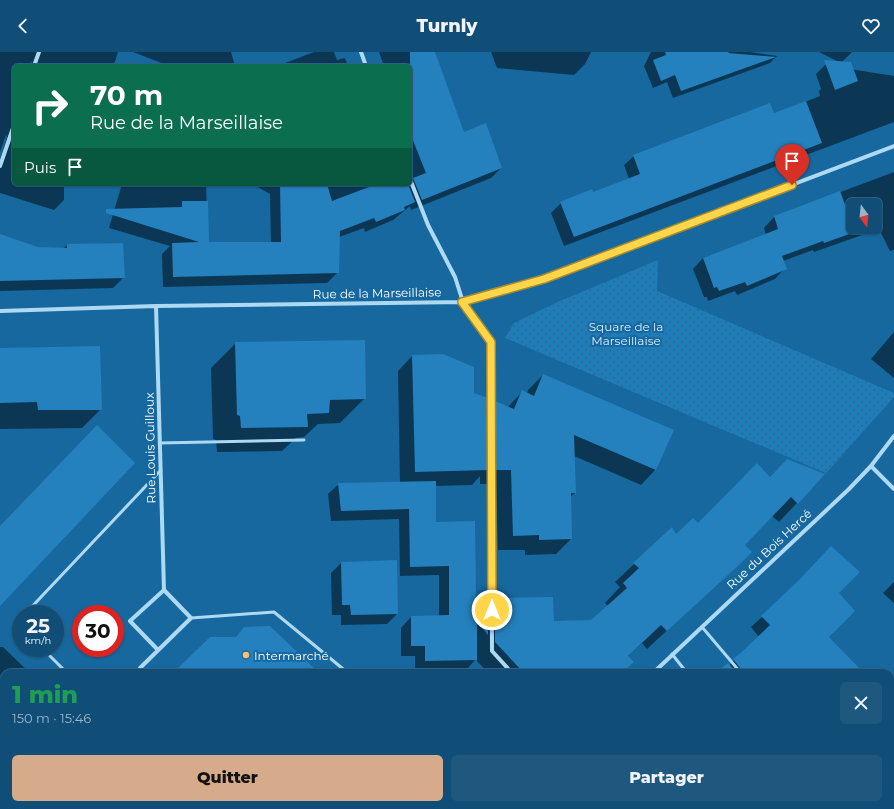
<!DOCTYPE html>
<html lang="fr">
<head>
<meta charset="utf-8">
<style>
	:root { --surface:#104e77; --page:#1e587f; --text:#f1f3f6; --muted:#9cb4c6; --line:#306589; --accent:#d6ab8b }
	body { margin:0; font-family:Montserrat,sans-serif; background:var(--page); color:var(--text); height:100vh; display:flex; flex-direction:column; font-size:15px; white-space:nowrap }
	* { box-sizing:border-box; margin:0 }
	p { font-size:13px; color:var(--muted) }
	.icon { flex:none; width:22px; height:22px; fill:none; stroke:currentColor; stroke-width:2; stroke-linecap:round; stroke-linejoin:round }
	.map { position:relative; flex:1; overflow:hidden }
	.details { position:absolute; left:0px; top:617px; width:894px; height:140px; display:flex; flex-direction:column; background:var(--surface); border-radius:12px 12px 0 0; box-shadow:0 1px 3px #0004,0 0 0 1px var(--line) }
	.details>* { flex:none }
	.hud { position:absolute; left:12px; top:12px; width:400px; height:122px; border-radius:6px; box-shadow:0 1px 3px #0004,0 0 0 1px var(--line); background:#0b6e4f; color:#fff; overflow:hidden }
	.needle { width:26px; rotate:165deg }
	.tools { position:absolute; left:846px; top:146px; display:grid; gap:8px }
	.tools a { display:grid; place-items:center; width:36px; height:36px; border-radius:6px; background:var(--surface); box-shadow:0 1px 3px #0004,0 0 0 1px var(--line); font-size:20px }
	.speed { position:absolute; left:12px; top:553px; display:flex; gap:8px; font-size:20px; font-weight:700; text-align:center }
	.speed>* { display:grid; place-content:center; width:52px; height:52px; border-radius:50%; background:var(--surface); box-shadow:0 1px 3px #0004,0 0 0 1px var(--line); line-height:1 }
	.speed small { font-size:10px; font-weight:400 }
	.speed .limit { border:6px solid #d22; background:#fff; color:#111 }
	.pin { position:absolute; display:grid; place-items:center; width:34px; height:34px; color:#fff; margin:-41px -17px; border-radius:50% 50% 50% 0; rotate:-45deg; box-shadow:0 0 4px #0007 }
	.pin .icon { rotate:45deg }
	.me { position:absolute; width:44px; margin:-22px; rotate:0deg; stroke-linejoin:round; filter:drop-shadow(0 0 3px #0008) }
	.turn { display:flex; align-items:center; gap:14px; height:84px; padding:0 12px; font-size:18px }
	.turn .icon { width:52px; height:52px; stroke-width:2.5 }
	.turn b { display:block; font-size:28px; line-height:34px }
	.then { display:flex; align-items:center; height:38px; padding:0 12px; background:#0003; gap:8px; font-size:15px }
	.round { display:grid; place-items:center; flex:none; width:42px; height:42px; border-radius:6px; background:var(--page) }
	.summary { display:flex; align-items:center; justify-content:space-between; height:68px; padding:0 12px }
	h1 { font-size:24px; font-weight:800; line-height:30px; color:#1e9e55 }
	.button { display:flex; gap:8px; margin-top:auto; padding:8px 12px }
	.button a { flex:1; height:46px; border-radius:6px; background:var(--accent); color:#111; font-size:16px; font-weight:800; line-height:46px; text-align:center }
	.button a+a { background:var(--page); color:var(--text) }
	header { display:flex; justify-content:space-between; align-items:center; height:52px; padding:0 12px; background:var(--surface); font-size:18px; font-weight:800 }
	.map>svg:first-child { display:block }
</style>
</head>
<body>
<header><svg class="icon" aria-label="back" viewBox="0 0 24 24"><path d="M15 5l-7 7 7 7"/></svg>Turnly<svg class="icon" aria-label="heart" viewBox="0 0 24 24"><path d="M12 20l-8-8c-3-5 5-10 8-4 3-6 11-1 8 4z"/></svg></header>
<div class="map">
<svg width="894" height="757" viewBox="0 0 894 757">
	<defs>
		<pattern id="park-dots" width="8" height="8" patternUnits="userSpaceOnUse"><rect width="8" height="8" fill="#1e7db8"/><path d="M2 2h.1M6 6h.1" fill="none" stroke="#336787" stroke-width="1.8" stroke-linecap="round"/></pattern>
	</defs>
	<rect width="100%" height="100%" fill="#16689f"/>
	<path fill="url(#park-dots)" d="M658,208L657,239L894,341V345L826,421L505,286L514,271L560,249Z"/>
	<path fill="#0007" fill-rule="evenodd" d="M0,0H118L115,10L111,14H32V12L31,9L30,14H14V132H64V148L54,158L0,141V107L7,85L6,83L0,100Z
		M133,0H231L235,14H169Z
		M314,0H334L337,8L345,6L348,14H282L285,11Z
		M379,0H434L463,81L501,116L491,126L411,158L410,154L393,168L365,180L364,176L339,185L338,220L327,231L163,235L162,202L170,194L109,176L122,132H206L208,191H271L270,142L252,132H410V14H384Z
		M491,0H591L585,12L574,23L497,16Z
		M651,0H750L777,4L770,11L673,46L667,30L653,36L644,14Z
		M819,0H852L841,11Z
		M825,13L894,24V70L564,194L551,161L561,151L592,141L629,127L624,113L634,104L774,62L820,44L819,39L821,37L816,22Z
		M894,120V198L890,199L879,177L814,200L813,198L783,209L785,216L775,227L737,243L735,239L708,249L707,245H704L693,217L703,206L766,183L764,176L774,165ZM853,153H875V175H853Z
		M0,183L38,196L63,197L67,193L124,225L113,236L0,239Z
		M894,280V326L871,307Z
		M236,291L365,346L340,371L318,372L304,385L296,386L282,399L217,400L216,388L213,387L211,316Z
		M0,297L101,357L82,376L0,377Z
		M412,304L473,341L487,359L495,351L507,356L522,340L527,342L528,338L543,323L672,378L655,418L641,433L574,404L575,441L570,445L571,487L556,502L525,503V498H498L496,432H480V424L472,433L435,434V471L475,547L487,555L496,547L553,570L592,569L608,554L605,551L620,535L615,530L671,477L676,483L698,473L769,426L787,408L797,451L779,470L772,464L744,493L739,511L647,597L642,591L627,605L621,621H488L477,609V606L466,618L415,619V604H401V576L411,565H439V523L400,524L399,467L331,469L328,442L339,432L400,431L398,319Z
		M341,511L397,562L387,572L341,573V563H332L331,521Z
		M894,530V551L883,541Z
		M837,542L828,585L845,621H716L729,613L759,585L751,575L762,565Z
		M0,595H3L30,621H4V714L0,710Z
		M890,729L894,733V757H863L860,753H890Z
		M39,753H115V757H40Z
		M196,753H478L473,757H200Z
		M590,753H643L641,754L644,757H585Z
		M749,753H833L836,757H752Z"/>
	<path fill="#2481bd" d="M410,0H435L464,80L486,71L502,116L422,148L413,126L426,121L410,81Z
		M665,0H729L728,1L776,5L681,39L675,23L661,29L653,8L666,3Z
		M824,8L851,10L858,29L835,38Z
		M806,49L822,91L574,185L560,150L592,137L593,140L640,122L633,103L770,51L774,61Z
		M280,132H327L332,149L377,132H408L415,150L404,155L405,158L376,170L374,166L340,179L339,221L173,225L172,191L199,190L106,161V157L182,155V149H208L209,190H281Z
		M840,139L855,180L824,191L823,189L782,204L787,217L747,234L745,230L719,239L717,235L714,236L703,206L778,177L774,164Z
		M0,182L38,195L67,196V192L123,191L125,226L0,229Z
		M365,288L366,347L330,348L329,361L307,362L308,375L241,376L240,364L237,363L235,290Z
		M100,294L102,358H38L37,350L0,351V296Z
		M443,302L474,315V341L488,346V418L415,420L412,303Z
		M543,322L674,378L656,418L574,383L576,441H571L572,487L539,488V483L513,484L511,418H495V349L514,357L522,338L534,344Z
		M97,373L135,411L0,554V474Z
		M787,407L825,422L798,452L791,445L745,493L752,500L740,512L667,579L661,573L628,604L634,610L621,621H524L495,590V546L553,545L554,569L591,568L627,536L623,531L639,516L633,511L672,475L676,482L693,466L698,471L757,411L770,425Z
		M436,429V470L475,469L476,546H488V583L477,570V608L425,609V594H411V564L449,563V514L410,515L409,457L341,459L338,431Z
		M831,494L860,520L839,541L855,559L829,585L864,621H744L733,607L743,599L770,573L761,564L799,528Z
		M397,508L398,562L351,563L350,553H342L341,510Z
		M270,574L319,621H173L210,585H236L244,575Z
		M728,611L737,621H715Z"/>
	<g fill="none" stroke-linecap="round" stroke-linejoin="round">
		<path stroke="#aed9f3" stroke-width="3" d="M160,391L304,388
			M25,562L160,419
			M21,566L16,571L21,575
			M191,566L274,560L348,621
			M702,575L741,621
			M42,596L67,621
			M672,602L687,621
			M741,753L744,757
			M854,753L858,757"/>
		<path stroke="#aed9f3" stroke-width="4" d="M361,0L366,14
			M34,14L39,0
			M0,114L14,73
			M410,127L428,173L455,225L463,250L491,290L492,599L512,621
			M0,259L156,254L463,250L543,227L894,94
			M871,414L894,437
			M158,598L130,569L164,538
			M140,621V616L191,566L164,538L156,254
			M653,621L849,437L871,414L894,384
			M195,753L199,757
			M509,757L513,753"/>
	</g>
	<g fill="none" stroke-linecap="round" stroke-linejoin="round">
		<g stroke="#a68a30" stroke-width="10">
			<path id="route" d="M492,558L491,290L462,250L544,227L792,133"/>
		</g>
		<use href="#route" stroke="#ffd54a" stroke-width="7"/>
	</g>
	<circle fill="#ffbe70" stroke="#16689f" stroke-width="1.5" cx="246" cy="603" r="4"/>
	<g text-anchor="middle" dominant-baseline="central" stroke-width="4" stroke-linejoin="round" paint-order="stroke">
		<g font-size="12" fill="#fff" stroke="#16689f">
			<text transform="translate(377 241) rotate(-1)">Rue de la Marseillaise</text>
			<text transform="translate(150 396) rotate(-91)">Rue Louis Guilloux</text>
			<text transform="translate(769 497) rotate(-43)">Rue du Bois Hercé</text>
		</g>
		<g font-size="12" fill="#d6eefd" stroke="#16689f">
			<text x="626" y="274">Square de la<tspan x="626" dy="14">Marseillaise</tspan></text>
		</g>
		<g font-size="12" fill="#fff" stroke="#16689f" text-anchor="start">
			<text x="254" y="603">Intermarché</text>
		</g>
	</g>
</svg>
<div class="tools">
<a><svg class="needle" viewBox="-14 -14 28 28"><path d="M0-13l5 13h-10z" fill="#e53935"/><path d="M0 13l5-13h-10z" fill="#9cb4c6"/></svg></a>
</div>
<div class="speed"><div>25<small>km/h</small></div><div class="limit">30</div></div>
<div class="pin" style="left:792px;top:133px;background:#d93025"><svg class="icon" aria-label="arrive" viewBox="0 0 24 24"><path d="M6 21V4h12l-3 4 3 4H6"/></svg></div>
<svg class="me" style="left:492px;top:558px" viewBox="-20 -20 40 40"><circle r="17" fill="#ffd54a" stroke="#fff" stroke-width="3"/><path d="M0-11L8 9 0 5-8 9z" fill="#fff"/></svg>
<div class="hud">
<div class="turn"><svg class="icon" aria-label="right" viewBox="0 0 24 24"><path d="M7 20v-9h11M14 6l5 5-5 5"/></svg><div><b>70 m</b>Rue de la Marseillaise</div></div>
<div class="then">Puis<svg class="icon" aria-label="arrive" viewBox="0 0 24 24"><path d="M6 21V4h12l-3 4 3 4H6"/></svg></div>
</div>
<section class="details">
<div class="summary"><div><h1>1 min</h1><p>150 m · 15:46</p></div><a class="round"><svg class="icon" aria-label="close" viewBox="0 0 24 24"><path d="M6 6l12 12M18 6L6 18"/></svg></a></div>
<div class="button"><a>Quitter</a><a>Partager</a></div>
</section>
</div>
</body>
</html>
